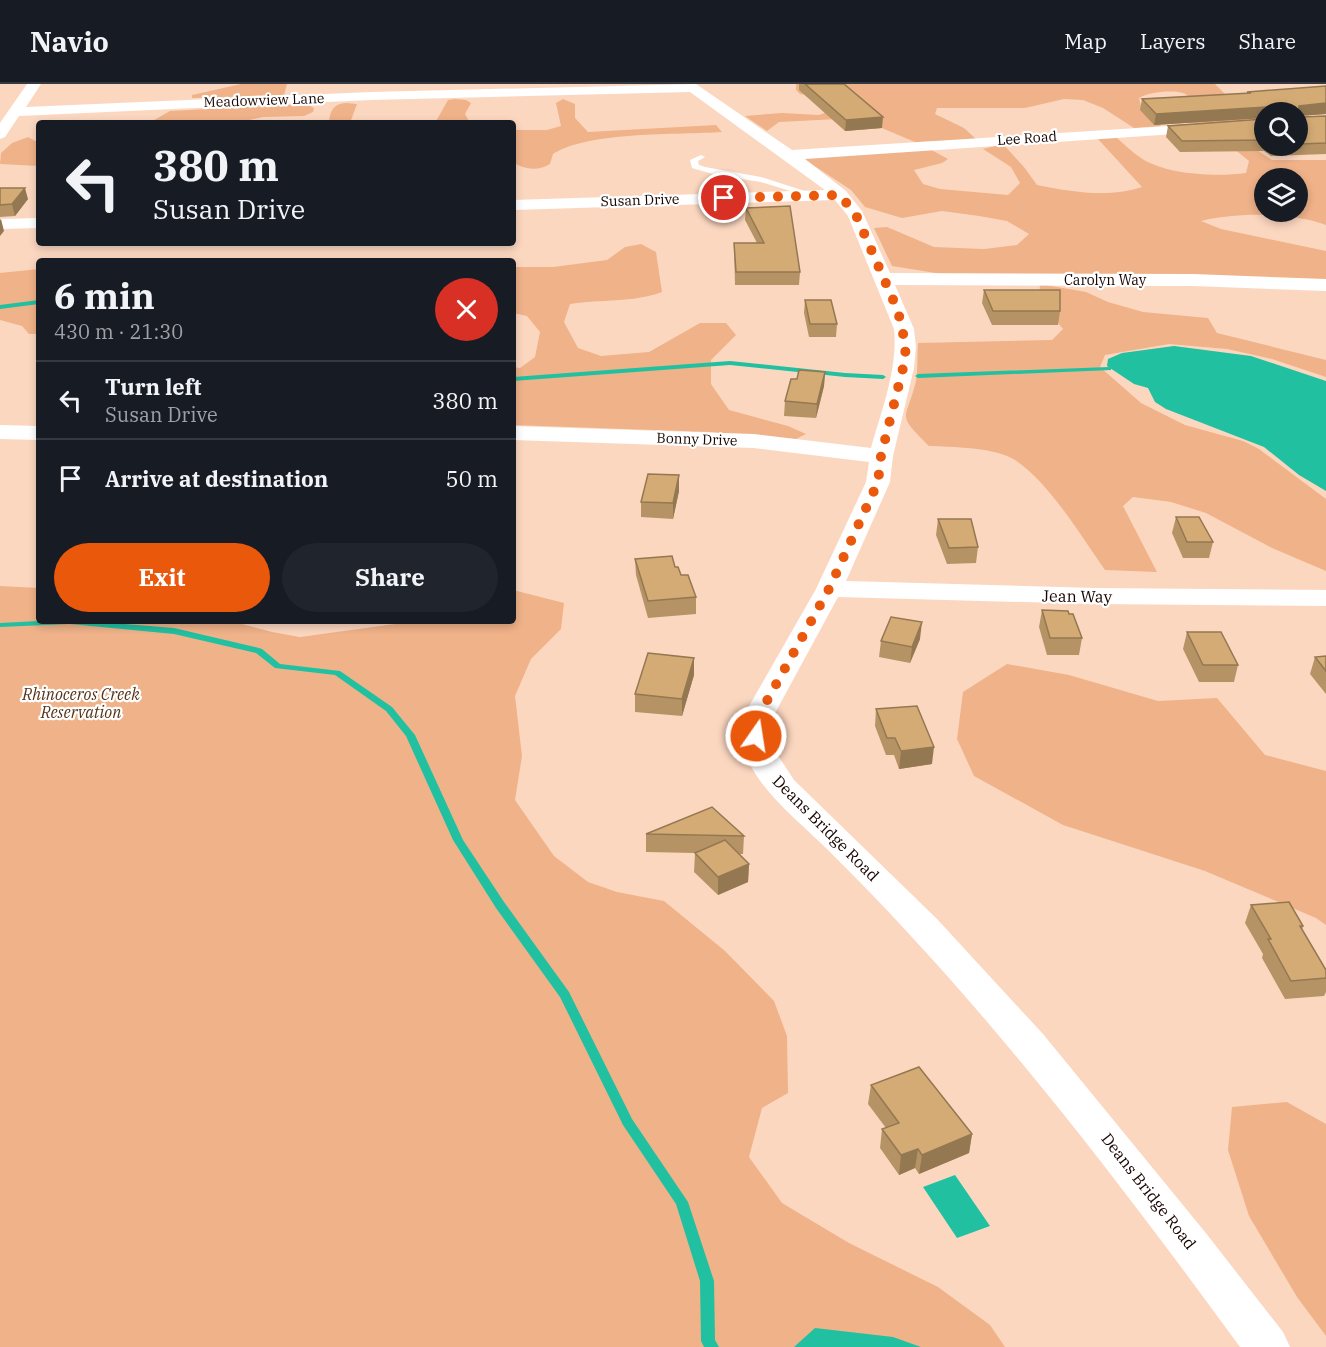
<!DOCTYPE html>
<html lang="en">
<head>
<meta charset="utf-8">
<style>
	:root { --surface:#171b24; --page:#20242c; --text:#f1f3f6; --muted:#9ea1a6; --line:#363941; --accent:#ea580c }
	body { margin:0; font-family:"IBM Plex Serif",serif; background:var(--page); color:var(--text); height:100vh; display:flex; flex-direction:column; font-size:22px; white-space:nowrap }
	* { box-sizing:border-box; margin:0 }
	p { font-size:20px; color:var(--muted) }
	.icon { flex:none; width:33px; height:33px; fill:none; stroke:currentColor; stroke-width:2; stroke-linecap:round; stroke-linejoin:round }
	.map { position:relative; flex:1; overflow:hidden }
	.drawer { position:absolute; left:36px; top:174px; width:480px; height:366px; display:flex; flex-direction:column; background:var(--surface); border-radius:6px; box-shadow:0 3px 9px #0003 }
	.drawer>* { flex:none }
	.hud { position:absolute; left:36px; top:36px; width:480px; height:126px; border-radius:6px; box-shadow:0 3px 9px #0003; background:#171b24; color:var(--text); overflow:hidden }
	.fabs { position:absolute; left:1254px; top:18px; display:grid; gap:12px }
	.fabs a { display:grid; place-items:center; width:54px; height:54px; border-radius:50%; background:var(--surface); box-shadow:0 3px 9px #0003; font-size:30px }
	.pin { position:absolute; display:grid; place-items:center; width:51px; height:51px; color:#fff; margin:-26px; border:3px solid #fff; border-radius:50%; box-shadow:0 2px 6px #0007 }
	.me { position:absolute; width:66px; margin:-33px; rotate:13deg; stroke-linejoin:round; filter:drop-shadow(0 0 4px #0008) }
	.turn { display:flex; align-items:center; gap:21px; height:126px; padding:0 18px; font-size:27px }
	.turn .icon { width:78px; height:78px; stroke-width:2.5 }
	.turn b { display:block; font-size:42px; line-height:51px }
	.round { display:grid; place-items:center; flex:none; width:63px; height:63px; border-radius:32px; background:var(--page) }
	.overview { display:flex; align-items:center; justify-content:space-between; height:102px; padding:0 18px }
	h1 { font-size:36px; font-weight:700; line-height:45px }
	.cta { display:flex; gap:12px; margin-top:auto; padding:12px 18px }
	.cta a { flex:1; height:69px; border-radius:36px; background:var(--accent); color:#fff; font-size:24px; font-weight:700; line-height:69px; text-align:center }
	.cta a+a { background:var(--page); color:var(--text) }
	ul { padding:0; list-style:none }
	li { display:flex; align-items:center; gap:18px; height:78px; padding:0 18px; border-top:2px solid var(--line) }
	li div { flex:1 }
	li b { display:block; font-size:22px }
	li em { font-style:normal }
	header { display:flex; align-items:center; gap:36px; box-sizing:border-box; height:84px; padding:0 30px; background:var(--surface); border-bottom:2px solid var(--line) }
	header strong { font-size:28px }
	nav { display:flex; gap:33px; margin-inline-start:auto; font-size:21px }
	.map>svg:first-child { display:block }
</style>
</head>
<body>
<header>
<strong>Navio</strong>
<nav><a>Map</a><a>Layers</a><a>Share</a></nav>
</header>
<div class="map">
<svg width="1326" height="1263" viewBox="0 0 1326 1263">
	<rect width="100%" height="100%" fill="#fcd7c0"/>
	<path fill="#f0b289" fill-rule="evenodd" d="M241,0H287L284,11L192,14V11Z
		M796,0H1215L1227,12L1264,28V38L1191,39L1186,36L1194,18C1191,15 1187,10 1183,9C1170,6 1149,8 1139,14L1141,22L1161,42L1134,44L1103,24L1083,16L1064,15L1025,24H937L935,30L964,44L977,56L915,58L858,34L779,38L767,47L745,32L782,29L819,31L831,27L821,13L800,10L796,6Z
		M455,15L466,16L471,19L465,30L470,39H435L448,16Z
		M563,15L575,20V34L588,48L716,41L722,48C678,51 589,47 553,70L550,80C539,87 524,86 513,78V46H547L561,42L556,19Z
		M346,19L357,20L350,39H329C330,27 333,20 346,19Z
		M287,21H308L314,24L313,28L304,32L263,33L236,39H149L170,27Z
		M1226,46L1272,76H1326V141C1292,128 1236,128 1201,137L1221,145L1326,167V198L942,190L892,182L874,144L887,143L934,163L984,165L1017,161L1029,150L1007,137L979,132L942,127L902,134L865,123L851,106L801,73L928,64L948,75L942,79L914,86L923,100L940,105L1008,111L1020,99L1011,83L983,65L1003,60L1024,83L1037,101C1071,108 1109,114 1142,103L1097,54L1116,53C1124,60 1132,68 1141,74C1166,91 1217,93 1246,89L1249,77L1212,47ZM1264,94H1298V128H1264Z
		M28,53L39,59V82L0,80L1,69L12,59Z
		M641,160L656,168L662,208C632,219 601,215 570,220L564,238L578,264L601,272L649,268L700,239H726L736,251L711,276V300L729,326L788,342L806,350L792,357L710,348L513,341V283L520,284L535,273L540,248L527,232L513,229V183H553L607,176L625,163Z
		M39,185V250H29L22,242L0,236V189Z
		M1040,200L1086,208L1108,218L1143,228L1208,234L1217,249L1326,276V293L1272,275L1227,265L1169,260L1105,271L1100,283L1141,319L1185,341L1243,357L1259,365L1326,415V487L1272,464L1206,429L1171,418L1133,413L1123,422L1157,488L1105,486C1081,452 1049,398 1015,376C995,363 951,363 929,362C895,328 906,338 916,297C918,285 917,271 918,259L1052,256L1063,245L1039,216Z
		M0,502L39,504V537H231L272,548L300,553L395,540L405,537H513V506L564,519L561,545L531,575L515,612L522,672L515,716L554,772L588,798L617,808L664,817L725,867L774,917L787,952L788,1009L762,1024L749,1073L782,1119L849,1159L938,1203L990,1241L1005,1263H0Z
		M1007,580L1069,591L1158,617L1217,614L1265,671L1326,687V841L1316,834L1205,787L1063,741L974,692L957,655L963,608Z
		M1287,1018L1326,1040V1252L1297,1213L1249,1132L1228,1066L1232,1023Z"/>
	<path fill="#21c0a0" d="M1174,262L1251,272L1326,297V407L1299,391L1264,363L1166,325L1155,318L1148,304L1134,300L1107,282L1108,275L1122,269Z
		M955,1091L990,1142L957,1154L923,1103Z
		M815,1244L893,1253L921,1263H794Z"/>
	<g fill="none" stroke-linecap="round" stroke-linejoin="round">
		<path fill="#21c0a0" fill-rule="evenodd" d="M39,216V220L0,225V221Z
			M730,277L845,289L883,291L886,293L883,295L845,293L730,281L513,297V293Z
			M1109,283L1111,284V286L918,294L915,292L918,290Z
			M39,537H87L174,544L259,564L262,565L280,580L340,587L392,623L415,651L463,756L504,818L569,908L632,1035L688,1118L714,1197L715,1256L719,1263H704L701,1257L700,1197L676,1120L623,1041L560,913L496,824L453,756L406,652L386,627L335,591L275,584L256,569L174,550L70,540L0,543V539Z"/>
		<path fill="#fff" fill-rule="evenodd" d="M701,71L705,73L698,77L699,81L705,83L761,93L817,111L813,114L761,98L716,91L692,84L690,76Z"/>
		<path fill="#fff" fill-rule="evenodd" d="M27,0H41L26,23L371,8L696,0L792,66L1264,36V44L805,75L846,107L862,127L890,189L1193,190L1326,195V207L1193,202L895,201L914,245L916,263L914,284L893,372L890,398L846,497L1095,504L1326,506V522L1095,520L838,513L774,631L773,653L777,670L794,696L937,835L1043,950L1205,1148L1283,1248L1290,1263H1240C1113,1089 982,918 829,767C802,740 751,701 744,663C741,652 743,641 744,631L816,505L866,398L869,378L754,364L513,356V342L754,350L871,364C882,325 898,285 894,245L848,132L835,116L513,126V116L825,106L690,8L371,16L19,32L5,53L0,55V39Z
			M39,134V144L0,145V135Z
			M0,341L39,342V356L0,355Z"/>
	</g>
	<path fill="#b69365" d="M799,0H844L882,44L845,47L799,6Z
		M1326,2V30L1299,32L1301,33L1326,32V70L1271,72L1264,67L1180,68L1166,53L1168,42L1264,35V62H1298V28H1264V34L1154,41L1140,26L1142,15L1247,10V8Z
		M0,104L28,115L15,132L0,133Z
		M746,124L800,188L799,201H735L734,159H757L745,136Z
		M984,206L1060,227L1058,241H992L982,219Z
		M805,216L837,240L836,253H809L804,229Z
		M825,288L824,302L816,334L784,332L785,317L797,295Z
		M679,391V407L673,435L641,433V418Z
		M1176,433L1213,458L1209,474H1183L1172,449Z
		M938,435L978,463L976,479L947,480L936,451Z
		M635,475L675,483L696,513V530L648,534L636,491Z
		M1042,526L1069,530L1082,554L1079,571H1047L1039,543Z
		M1187,548L1238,581L1234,598H1199L1183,565Z
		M920,555L910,579L879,573L881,557Z
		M1326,572V610L1310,590L1315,573Z
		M694,591L682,632L635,628V610Z
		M876,625L932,680L899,685L894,671H886L875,642Z
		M646,750L744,752L743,770H739L749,780L748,798L718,811L694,788L695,769L646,768Z
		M1251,821L1303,842L1302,846L1326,886V908L1324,912L1285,915L1262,874L1263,870L1245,839Z
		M871,1001L972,1050L969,1069L919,1090L915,1084L899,1091L880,1064L882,1045L886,1044L868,1020Z"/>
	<path fill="#947852" d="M1326,19V30L1298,32L1299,22Z
		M1266,23L1264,34L1154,41L1156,30Z
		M883,33L882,44L845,47L846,36Z
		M25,104L28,115L15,132L12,120Z
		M1,135L4,147L0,152V136Z
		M825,288L824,302L816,334L817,320Z
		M679,391V407L673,435V419Z
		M922,538L920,555L910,579L912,563Z
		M694,574V591L682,632V615Z
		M934,663L932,680L899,685L901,667Z
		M749,780L748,798L718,811V793Z
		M972,1050L969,1069L919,1090L922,1071Z
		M918,1065L915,1084L899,1091L901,1071Z"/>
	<path fill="#d4ab75" stroke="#947852" stroke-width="1.5" d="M805,0H844L883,33L846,36Z
		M1326,2V19L1299,22L1298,31L1301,33L1326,32V59L1298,60V28H1268L1269,25L1266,23L1156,30L1142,15L1251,9L1247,8Z
		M1264,35V56L1182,57L1168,42Z
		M0,104H25L12,120L0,121Z
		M790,122L800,188H736L734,159H764L746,124Z
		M984,206H1060V227H993Z
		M805,216H831L837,240H810Z
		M799,286L825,288L817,320L785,317L791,295H797Z
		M648,390L679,391L673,419L641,418Z
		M1176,433H1199L1213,458H1187Z
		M938,435H971L978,463L949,464Z
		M672,472L675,483H678L681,491H688L696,513L648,517L635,475Z
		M1042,526L1068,527L1069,530H1073L1082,554H1050Z
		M891,533L922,538L912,563L881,557Z
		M1187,548H1221L1238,581H1203Z
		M648,569L694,574L682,615L635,610Z
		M1326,572V587L1315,573Z
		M917,622L934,663L901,667L895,654H887L876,625Z
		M712,723L744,752L646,750Z
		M725,756L749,780L718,793L695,769Z
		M1289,818L1303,842H1300L1326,886V894L1291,897L1268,855H1271L1251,821Z
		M919,983L972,1050L922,1071L918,1065L901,1071L882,1045L899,1039L871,1001Z"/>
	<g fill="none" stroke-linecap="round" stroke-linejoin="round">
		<path stroke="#ea580c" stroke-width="10" stroke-dasharray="0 18" d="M724,114L840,111L856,131L898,227L906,263L903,284L881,372L878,398L829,505L759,631L756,652"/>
	</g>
	<g text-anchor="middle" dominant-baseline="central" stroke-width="4.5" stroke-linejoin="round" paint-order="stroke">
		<g font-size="14" fill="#180500" stroke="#fff">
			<text transform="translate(264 16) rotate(-2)">Meadowview Lane</text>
			<text transform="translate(1027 54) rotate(-4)">Lee Road</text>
			<text transform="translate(640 116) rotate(-2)">Susan Drive</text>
			<text x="1105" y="196">Carolyn Way</text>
			<text transform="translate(697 355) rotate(2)">Bonny Drive</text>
		</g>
		<g font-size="16" fill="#180500" stroke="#fff">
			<text transform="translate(1077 512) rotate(1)">Jean Way</text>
			<text transform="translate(826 744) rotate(45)">Deans Bridge Road</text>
			<text transform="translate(1149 1107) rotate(52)">Deans Bridge Road</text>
		</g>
		<g font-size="16" font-style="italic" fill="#573319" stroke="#fff">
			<text x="81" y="610">Rhinoceros Creek<tspan x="81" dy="18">Reservation</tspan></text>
		</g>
	</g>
</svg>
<div class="fabs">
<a><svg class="icon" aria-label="search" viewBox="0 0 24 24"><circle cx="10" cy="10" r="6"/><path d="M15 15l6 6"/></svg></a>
<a><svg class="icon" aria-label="layers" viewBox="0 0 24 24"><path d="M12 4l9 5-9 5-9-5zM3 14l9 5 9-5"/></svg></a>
</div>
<div class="pin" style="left:724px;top:114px;background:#d93025"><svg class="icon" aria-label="arrive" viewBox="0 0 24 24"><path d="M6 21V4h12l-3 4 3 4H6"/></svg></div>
<svg class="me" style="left:756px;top:652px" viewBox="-20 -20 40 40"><circle r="17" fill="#ea580c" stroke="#fff" stroke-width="3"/><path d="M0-11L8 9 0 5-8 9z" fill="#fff"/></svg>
<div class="hud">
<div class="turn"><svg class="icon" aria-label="left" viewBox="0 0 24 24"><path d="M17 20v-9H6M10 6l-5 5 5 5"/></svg><div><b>380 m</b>Susan Drive</div></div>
</div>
<section class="drawer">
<div class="overview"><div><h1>6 min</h1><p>430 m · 21:30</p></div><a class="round" style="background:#d93025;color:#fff"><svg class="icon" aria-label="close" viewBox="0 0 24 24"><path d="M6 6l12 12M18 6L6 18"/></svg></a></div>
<ul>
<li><svg class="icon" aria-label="left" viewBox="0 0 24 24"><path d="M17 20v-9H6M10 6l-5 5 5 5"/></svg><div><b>Turn left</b><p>Susan Drive</p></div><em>380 m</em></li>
<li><svg class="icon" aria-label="arrive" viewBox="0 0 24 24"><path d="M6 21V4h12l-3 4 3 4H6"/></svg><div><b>Arrive at destination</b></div><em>50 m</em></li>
</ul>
<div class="cta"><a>Exit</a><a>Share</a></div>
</section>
</div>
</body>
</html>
